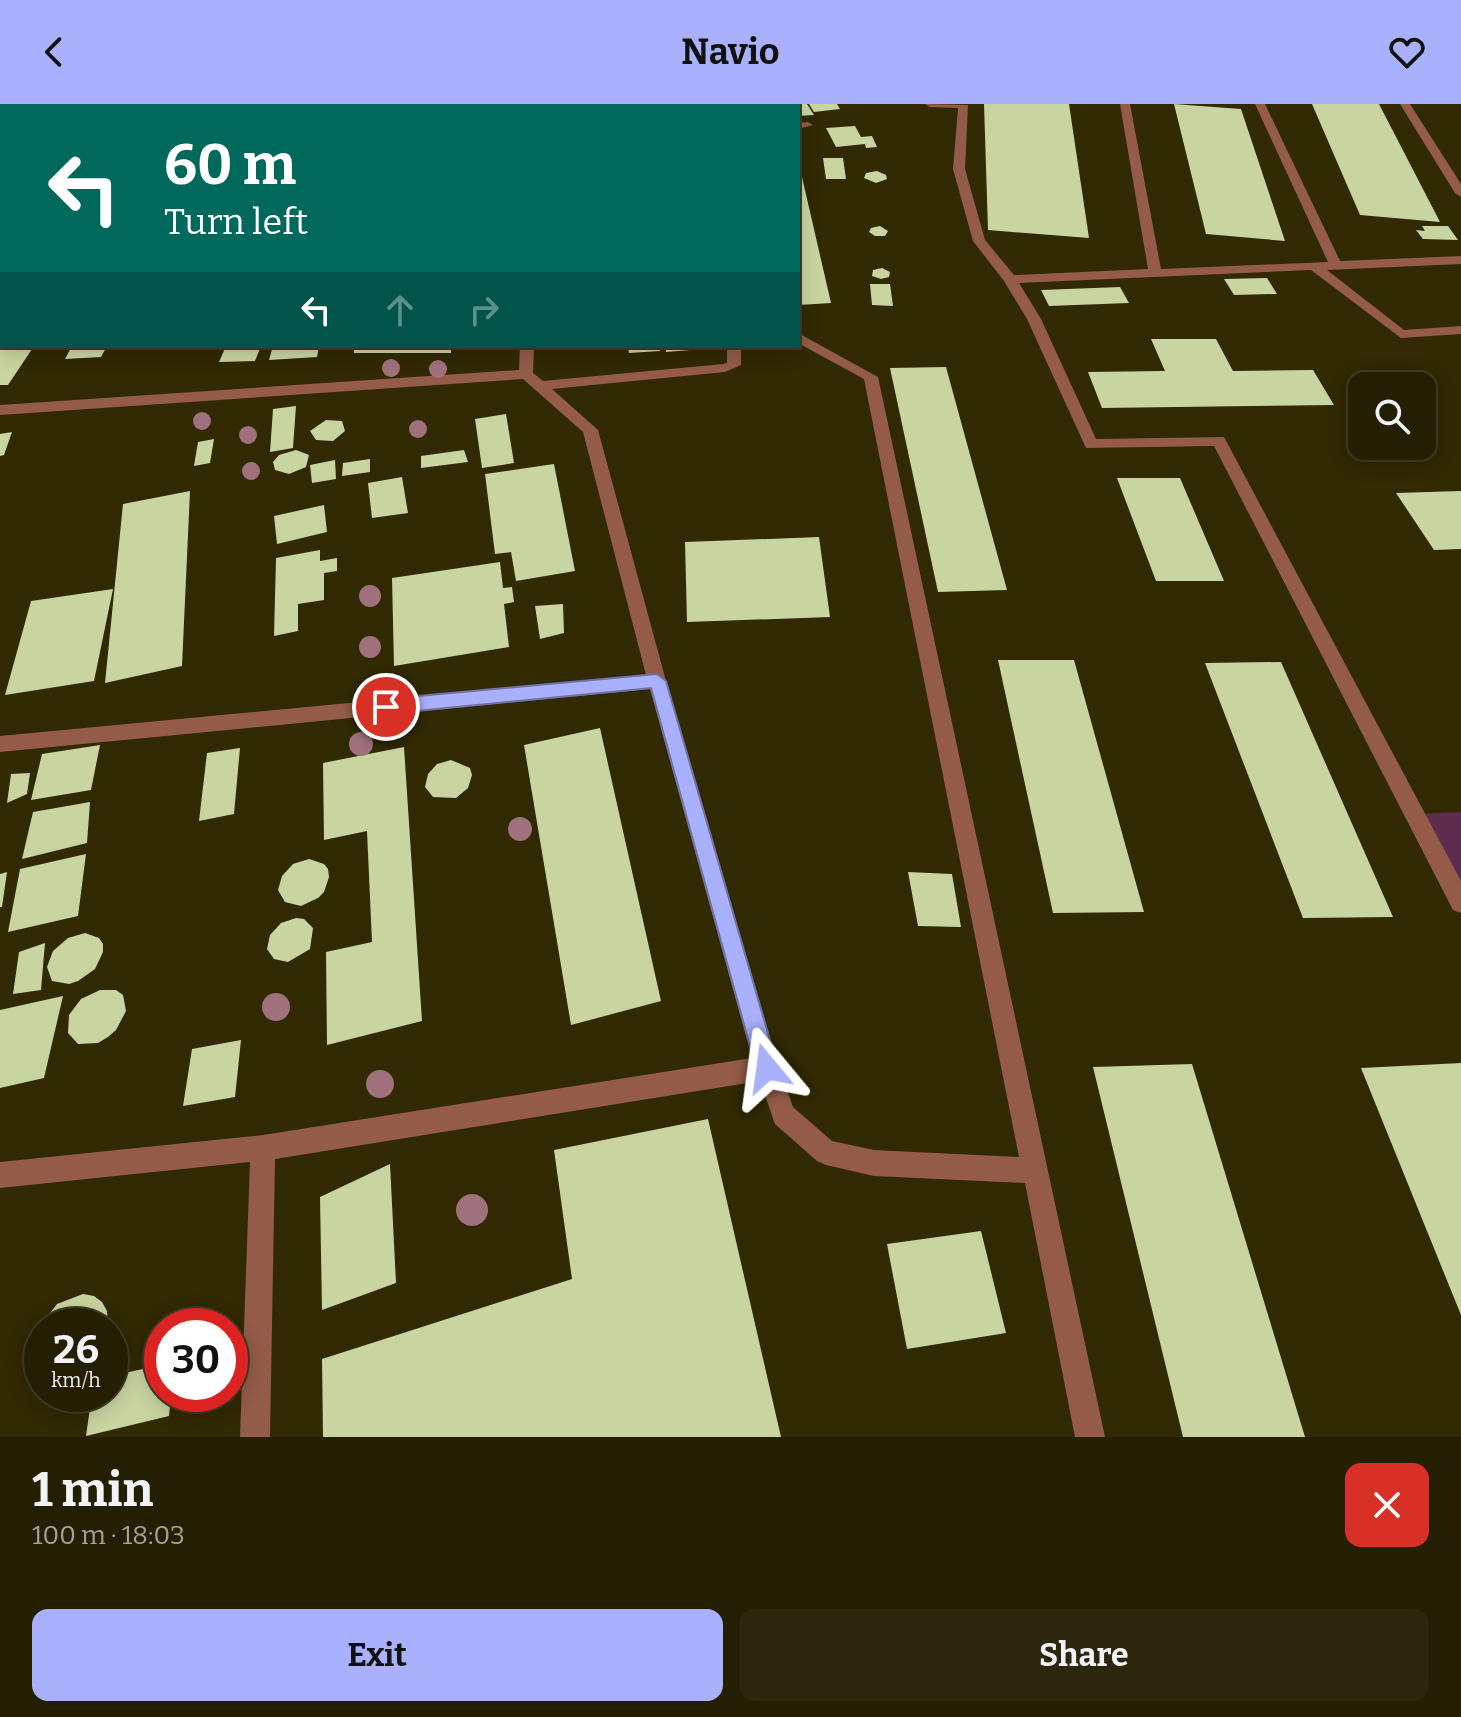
<!DOCTYPE html>
<html lang="en">
<head>
<meta charset="utf-8">
<style>
	:root { --surface:#241f02; --page:#2c270c; --text:#f1f3f6; --muted:#a3a299; --line:#413d24; --accent:#a9b0fc }
	body { margin:0; font-family:Bitter,serif; background:var(--page); color:var(--text); height:100vh; display:flex; flex-direction:column; font-size:30px; white-space:nowrap }
	* { box-sizing:border-box; margin:0 }
	p { font-size:26px; color:var(--muted) }
	.icon { flex:none; width:44px; height:44px; fill:none; stroke:currentColor; stroke-width:2; stroke-linecap:round; stroke-linejoin:round }
	.map { position:relative; height:1333px; overflow:hidden }
	.side { display:flex; flex-direction:column; background:var(--surface); flex:1 }
	.side>* { flex:none }
	.top-card { position:absolute; left:0px; top:0px; width:800px; height:244px; box-shadow:0 4px 20px #0003,0 0 0 2px var(--line); background:#00695c; color:#fff; overflow:hidden }
	.tools { position:absolute; left:1348px; top:268px; display:grid; gap:16px }
	.tools a { display:grid; place-items:center; width:88px; height:88px; border-radius:16px; background:var(--surface); box-shadow:0 4px 20px #0003,0 0 0 2px var(--line); font-size:40px }
	.speed { position:absolute; left:24px; top:1204px; display:flex; gap:16px; font-size:40px; font-weight:700; text-align:center }
	.speed>* { display:grid; place-content:center; width:104px; height:104px; border-radius:50%; background:var(--surface); box-shadow:0 4px 20px #0003,0 0 0 2px var(--line); line-height:1 }
	.speed small { font-size:20px; font-weight:400 }
	.speed .limit { border:12px solid #d22; background:#fff; color:#111 }
	.pin { position:absolute; display:grid; place-items:center; width:68px; height:68px; color:#fff; margin:-34px; border:4px solid #fff; border-radius:50%; box-shadow:0 2px 8px #0007 }
	.me { position:absolute; width:88px; margin:-44px; rotate:344deg; stroke-linejoin:round; filter:drop-shadow(0 0 6px #0008) }
	.turn { display:flex; align-items:center; gap:28px; height:168px; padding:0 32px; font-size:36px }
	.turn .icon { width:104px; height:104px; stroke-width:2.5 }
	.turn b { display:block; font-size:56px; line-height:68px }
	.lanes { display:flex; align-items:center; height:76px; padding:0 32px; background:#0003; justify-content:center; gap:40px; direction:ltr }
	.lanes .off { opacity:.35 }
	.round { display:grid; place-items:center; flex:none; width:84px; height:84px; border-radius:16px; background:var(--page) }
	.summary { display:flex; align-items:center; justify-content:space-between; height:136px; padding:0 32px }
	h1 { font-size:48px; font-weight:700; line-height:60px }
	.primary-button { display:flex; gap:16px; margin-top:auto; padding:16px 32px }
	.primary-button a { flex:1; height:92px; border-radius:16px; background:var(--accent); color:#111; font-size:32px; font-weight:700; line-height:92px; text-align:center }
	.primary-button a+a { background:var(--page); color:var(--text) }
	header { display:flex; justify-content:space-between; align-items:center; height:104px; padding:0 32px; background:var(--accent); color:#111; font-size:36px; font-weight:700 }
	.map>svg:first-child { display:block }
</style>
</head>
<body>
<header><svg class="icon" aria-label="back" viewBox="0 0 24 24"><path d="M15 5l-7 7 7 7"/></svg>Navio<svg class="icon" aria-label="heart" viewBox="0 0 24 24"><path d="M12 20l-8-8c-3-5 5-10 8-4 3-6 11-1 8 4z"/></svg></header>
<div class="map">
<svg width="1461" height="1333" viewBox="0 0 1461 1333">
	<rect width="100%" height="100%" fill="#302902"/>
	<path fill="#5c2d4e" d="M1461,708V799L1416,710Z"/>
	<path fill="#c8d5a1" d="M798,0H807L814,11L798,12Z
		M809,0H837L840,5L814,8Z
		M984,0H1069L1089,134L988,126Z
		M1174,0L1241,5L1285,137L1206,130Z
		M1312,0H1379L1440,118L1360,111Z
		M855,22L861,33L872,32L877,43L866,44L865,40L836,43L826,24Z
		M823,54H843L846,75H826Z
		M798,60H799L831,199L798,201Z
		M877,67L886,71L887,75L876,79L864,74L866,69Z
		M880,122L888,127L885,132H875L869,128L871,124Z
		M1422,122H1448L1458,136L1423,135L1416,126L1425,127Z
		M882,164L890,168L889,173L881,175L872,172L873,166Z
		M1267,174L1277,190L1234,191L1224,175Z
		M870,180H890L893,202L872,201Z
		M1120,183L1129,199L1049,202L1041,186Z
		M1151,235H1216L1233,267L1313,266L1334,301L1102,304L1088,268L1165,267Z
		M0,242H34L8,281H0Z
		M72,242H107L101,253L65,255Z
		M226,242H261L255,257L219,258Z
		M273,242H319L317,253L269,256Z
		M354,242H451V249H354Z
		M628,242H659L660,247L629,249Z
		M666,242H703V245L666,248Z
		M946,263L1007,486L938,488L890,264Z
		M296,302L293,344L270,348L273,305Z
		M506,310L514,359L482,364L475,315Z
		M326,316L342,317L345,327L333,337L316,336L310,327Z
		M12,328L4,351L0,352V330Z
		M214,335L210,359L194,362L198,338Z
		M296,346L309,351L306,363L289,370L275,366L273,358L279,351Z
		M464,346L468,358L421,364V352Z
		M370,355V368L342,372L343,359Z
		M335,356L336,375L312,379L310,361Z
		M554,360L575,467L516,477L511,448L495,450L485,370Z
		M402,373L408,409L372,414L368,379Z
		M1117,374H1180L1224,477H1156Z
		M190,387L182,562L105,579L123,400Z
		M1461,387V445L1434,446L1396,389Z
		M324,401L327,428L277,440L274,412Z
		M819,433L830,513L687,518L685,438Z
		M320,446V457L337,454V467L324,469V496L298,500V527L274,532L276,454Z
		M500,458L503,484L512,483L514,498L504,500L509,543L394,562L392,474Z
		M113,485L94,577L5,591L31,497Z
		M563,500L564,529L540,535L535,502Z
		M998,556H1074L1144,808L1053,809Z
		M1281,558L1393,813L1303,814L1205,559Z
		M600,624L661,897L571,921L524,641Z
		M100,641L91,686L31,696L42,650Z
		M404,643L422,917L327,941L326,848L372,838L367,727L324,736L323,659Z
		M240,644L234,710L199,717L207,649Z
		M451,656L470,664L472,671L468,684L456,694L433,693L425,683L428,670L437,660Z
		M30,669L27,690L7,699L11,670Z
		M90,698L87,739L22,755L33,708Z
		M86,750L78,812L8,828L20,765Z
		M309,755L324,760L328,765L329,773L324,788L318,794L301,802L285,798L278,786L282,772L293,760Z
		M7,768L2,803H0V770Z
		M908,768L952,770L961,823L918,822Z
		M296,814L304,815L313,824L310,845L288,858L274,855L267,845L270,831L281,819Z
		M85,829L99,834L103,840V848L95,865L78,877L69,880L52,877L47,863L53,847L68,834Z
		M45,839L41,886L13,890L19,848Z
		M100,886H116L123,891L126,907L116,926L108,933L98,939L78,940L68,929L69,911L81,895Z
		M63,892L44,974L0,984V906Z
		M241,936L235,993L183,1002L192,945Z
		M1461,959V1211L1361,964Z
		M1192,960L1305,1333H1183L1093,963Z
		M708,1015L781,1333H323L322,1255L572,1175L554,1046Z
		M390,1060L396,1179L322,1206L320,1093Z
		M981,1127L1006,1229L907,1245L887,1140Z
		M83,1190L94,1192L102,1198L107,1207L108,1222H42V1274L34,1266L31,1255L32,1240L37,1226L57,1200Z
		M162,1261V1290H171L169,1312L86,1332L92,1290H110V1272Z"/>
	<g fill="none" stroke-linecap="round" stroke-linejoin="round">
		<path stroke="#935b48" stroke-width="18" d="M514,2L519,0"/>
		<path fill="#935b48" fill-rule="evenodd" d="M0,0H48L2,2L0,5Z
			M925,0L968,1L965,65L985,136L1014,171L1148,165L1120,0H1130L1161,165L1328,158L1255,0H1265L1340,157L1461,152V160L1327,166L1404,226L1461,222V230L1401,234L1311,166L1019,179L1041,215L1096,335L1224,333L1461,777V809L1453,806L1214,342L1086,344L1027,215L1004,177L973,137L953,65L958,4L930,3Z
			M1400,0H1410L1461,80V93L1455,89Z
			M798,19L808,18L813,21L798,25Z
			M0,56H2V62H0Z
			M798,229L878,273L1105,1333H1075L1025,1079L874,1072L826,1061L817,1057L775,1020L760,977L275,1055L270,1333H240L250,1058L0,1084V1058L263,1031L752,954L650,585L0,648V632L646,571L583,328L523,275L0,311V301L519,266L520,242H534L533,269L543,277L723,260L727,259V242H741V261L725,268L552,285L598,326L666,577L779,964L793,1003L832,1037L874,1046L1019,1053L864,275L798,239Z"/>
	</g>
	<g fill="#a0707d">
		<circle cx="391" cy="264" r="9"/>
		<circle cx="438" cy="265" r="9"/>
		<circle cx="202" cy="317" r="9"/>
		<circle cx="418" cy="325" r="9"/>
		<circle cx="248" cy="331" r="9"/>
		<circle cx="251" cy="367" r="9"/>
		<circle cx="370" cy="492" r="11"/>
		<circle cx="370" cy="543" r="11"/>
		<circle cx="361" cy="640" r="12"/>
		<circle cx="520" cy="725" r="12"/>
		<circle cx="276" cy="903" r="14"/>
		<circle cx="380" cy="980" r="14"/>
		<circle cx="472" cy="1106" r="16"/>
	</g>
	<path fill="#a9b0fc" stroke="#6e72a4" stroke-width="2" d="M657,570L666,577L778,964L775,972L767,975L759,972L756,964L651,584L386,610L378,603L386,595Z"/>
</svg>
<div class="tools">
<a><svg class="icon" aria-label="search" viewBox="0 0 24 24"><circle cx="10" cy="10" r="6"/><path d="M15 15l6 6"/></svg></a>
</div>
<div class="speed"><div>26<small>km/h</small></div><div class="limit">30</div></div>
<div class="pin" style="left:386px;top:603px;background:#d93025"><svg class="icon" aria-label="arrive" viewBox="0 0 24 24"><path d="M6 21V4h12l-3 4 3 4H6"/></svg></div>
<svg class="me" style="left:767px;top:964px" viewBox="-20 -20 40 40"><path d="M0-17L14 15 0 8-14 15z" fill="#a9b0fc" stroke="#fff" stroke-width="4"/></svg>
<div class="top-card">
<div class="turn"><svg class="icon" aria-label="left" viewBox="0 0 24 24"><path d="M17 20v-9H6M10 6l-5 5 5 5"/></svg><div><b>60 m</b>Turn left</div></div>
<div class="lanes"><svg class="icon" aria-label="left" viewBox="0 0 24 24"><path d="M17 20v-9H6M10 6l-5 5 5 5"/></svg><svg class="icon off" aria-label="ahead" viewBox="0 0 24 24"><path d="M12 20V5M6 11l6-6 6 6"/></svg><svg class="icon off" aria-label="right" viewBox="0 0 24 24"><path d="M7 20v-9h11M14 6l5 5-5 5"/></svg></div>
</div>
</div>
<section class="side">
<div class="summary"><div><h1>1 min</h1><p>100 m · 18:03</p></div><a class="round" style="background:#d93025;color:#fff"><svg class="icon" aria-label="close" viewBox="0 0 24 24"><path d="M6 6l12 12M18 6L6 18"/></svg></a></div>
<div class="primary-button"><a>Exit</a><a>Share</a></div>
</section>
</body>
</html>
